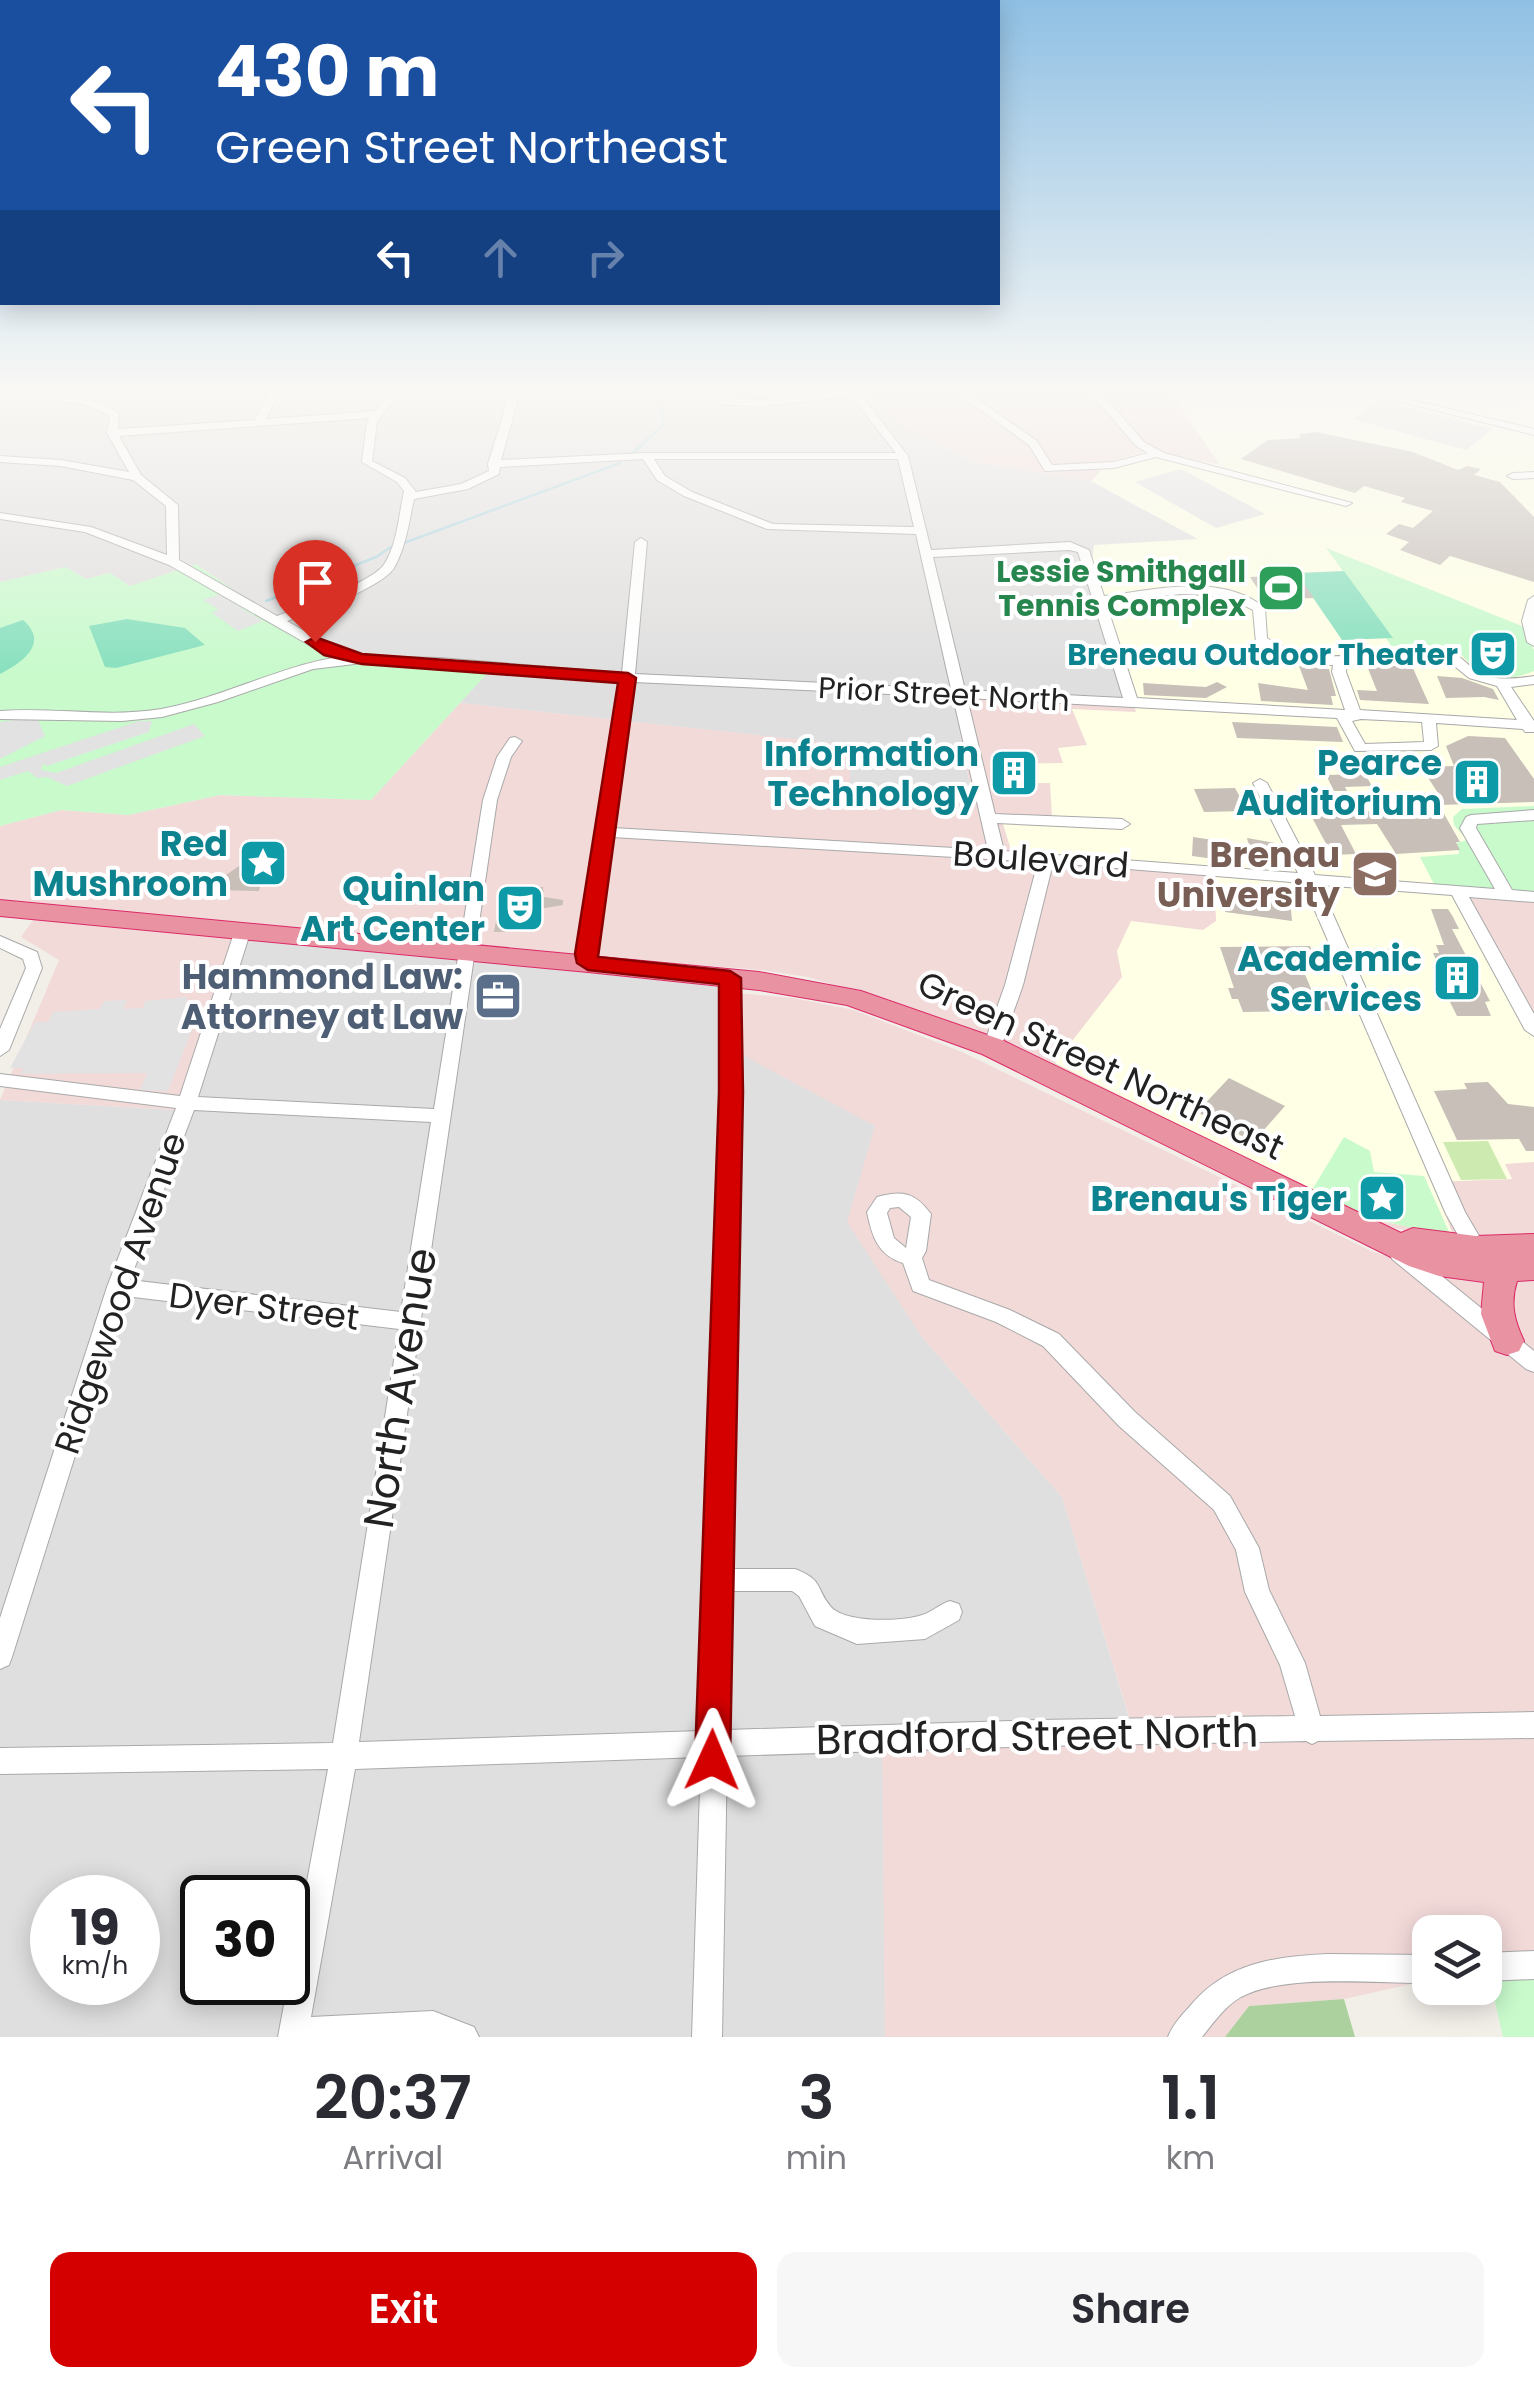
<!DOCTYPE html>
<html lang="en">
<head>
<meta charset="utf-8">
<style>
	:root { --surface:#fff; --page:#f7f7f7; --text:#2b2b33; --muted:#7c7c81; --accent:#d40000 }
	body { margin:0; font-family:Poppins,sans-serif; background:var(--page); color:var(--text); height:100vh; display:flex; flex-direction:column; font-size:38px; white-space:nowrap }
	* { box-sizing:border-box; margin:0 }
	p { font-size:32px; color:var(--muted) }
	.icon { flex:none; width:55px; height:55px; fill:none; stroke:currentColor; stroke-width:2; stroke-linecap:round; stroke-linejoin:round }
	.map { position:relative; height:2037px; overflow:hidden }
	.drawer { display:flex; flex-direction:column; background:var(--surface); flex:1 }
	.drawer>* { flex:none }
	.guide { position:absolute; left:0px; top:0px; width:1000px; height:305px; box-shadow:0 5px 25px #0003; background:#1a4fa0; color:#fff; overflow:hidden }
	.buttons { position:absolute; left:1412px; top:1915px; display:grid; gap:20px }
	.buttons a { display:grid; place-items:center; width:90px; height:90px; border-radius:20px; background:var(--surface); box-shadow:0 5px 25px #0003; font-size:50px }
	.speed { position:absolute; left:30px; top:1875px; display:flex; gap:20px; font-size:50px; font-weight:700; text-align:center }
	.speed>* { display:grid; place-content:center; width:130px; height:130px; border-radius:50%; background:var(--surface); box-shadow:0 5px 25px #0003; line-height:1 }
	.speed small { font-size:25px; font-weight:400 }
	.speed .limit { border:5px solid #111; border-radius:15px; background:#fff; color:#111 }
	.pin { position:absolute; display:grid; place-items:center; width:85px; height:85px; color:#fff; margin:-102px -42px; border-radius:50% 50% 50% 0; rotate:-45deg; box-shadow:0 0 10px #0007 }
	.pin .icon { rotate:45deg }
	.me { position:absolute; width:110px; margin:-55px; rotate:1deg; stroke-linejoin:round; filter:drop-shadow(0 0 8px #0008) }
	.turn { display:flex; align-items:center; gap:35px; height:210px; padding:0 50px; font-size:45px }
	.turn .icon { width:130px; height:130px; stroke-width:2.5 }
	.turn b { display:block; font-size:70px; line-height:85px }
	.lanes { display:flex; align-items:center; height:95px; padding:0 50px; background:#0003; justify-content:center; gap:50px; direction:ltr }
	.lanes .off { opacity:.35 }
	.eta { display:flex; justify-content:space-evenly; align-items:center; height:170px; text-align:center }
	.eta b { font-size:60px; font-weight:600; line-height:70px }
	.cta { display:flex; gap:20px; margin-top:auto; padding:20px 50px }
	.cta a { flex:1; height:115px; border-radius:20px; background:var(--accent); color:#fff; font-size:40px; font-weight:600; line-height:115px; text-align:center }
	.cta a+a { background:var(--page); color:var(--text) }
	.map>svg:first-child { display:block }
</style>
</head>
<body>
<div class="map">
<svg width="1534" height="2037" viewBox="0 0 1534 2037">
	<rect width="100%" height="100%" fill="#f2efe9"/>
	<path fill="#e0dfdf" fill-rule="evenodd" d="M0,389H863L903,426L975,462L1091,481L1200,540L1220,704L952,693L974,805L932,810L851,805L848,745L460,703L491,669L324,653L196,564L130,586L110,573L86,579L66,567L0,582Z
		M239,924L468,944L724,986L738,1052L876,1126L922,1337L1062,1497L1134,1734H883L885,2037H0V1100L178,1110ZM52,1898H138V1982H52ZM202,1898H288V1982H202Z"/>
	<path fill="#f2dad9" d="M863,389H1168L1221,466L1185,459L1111,461L1091,481L976,462L903,426Z
		M1534,671V1238H1436L1367,1221L1048,1064L942,1018L808,977L762,970L336,937L239,924L178,1110L0,1100L59,960L21,937L38,913L0,905V826L61,810L128,815L220,795L371,800L460,703L849,745L851,805L932,810L974,805L952,692L1219,704Z
		M737,993L793,998L854,1010L962,1052L1371,1251L1444,1276L1534,1275V1965L1485,1967V1932H1430V1980L1344,1999L1249,2006L1225,2037H885L882,1733H1134L1062,1497L922,1337L847,1222L875,1126L737,1052Z"/>
	<path fill="#ffffe5" d="M1168,389H1534V893L1454,890L1534,1037V1162L1505,1164L1512,1179L1433,1182L1453,1235L1369,1219L1055,1063L1122,977L1117,951L1131,921L1203,930L1216,921L1214,867L1011,850L1000,814L1052,817L1050,783H996L993,764L1063,763L1058,748L1087,745L1072,709L1136,712L1092,562L1094,545L1198,539L1091,481L1111,461L1144,452H1160L1220,465Z"/>
	<path fill="#cdebb0" d="M1488,1141L1507,1179L1461,1180L1443,1142Z"/>
	<path fill="#add19e" d="M1344,1999L1355,2037H1225L1249,2006Z"/>
	<path fill="#c8facc" d="M1326,548L1522,626L1534,650V671C1499,685 1481,678 1458,651L1404,652L1400,646H1391L1386,638L1392,637Z
		M196,564L324,653L492,668L371,800L220,795L128,815L61,810L0,826V582L66,567L86,579L110,573L130,586Z
		M1534,806V892L1435,886L1420,857L1459,854L1457,843L1467,840L1454,825L1453,817L1462,809Z
		M1344,1137L1370,1151L1374,1172L1424,1176L1449,1232L1441,1235L1367,1217L1312,1190Z
		M1534,1965V2037H1503L1487,1967Z"/>
	<path fill="#88e0be" d="M1344,571L1393,638L1342,640L1296,573Z
		M127,619L185,628L205,645L116,668L105,667L89,626Z
		M23,620C50,643 22,663 0,674V628Z"/>
	<path fill="#e2e2e2" d="M1380,400L1492,429L1466,450L1353,419Z
		M1181,469L1265,514L1216,528L1135,482Z
		M221,594L244,610L263,621L238,631L212,613L218,609L203,600Z
		M31,718L38,720L45,736L0,759V722Z
		M139,721H152L149,732L47,766L43,763L41,770L56,773L194,724L205,736L67,786L47,777L37,778L28,771L0,780V767Z
		M186,997L188,1004H202L168,1091L140,1090L147,1073L20,1074L24,1068H10L35,1022H48L53,1012L99,1009L105,1001L127,1000L123,1009L143,1008L145,1001Z"/>
	<g fill="none" stroke-linecap="round" stroke-linejoin="round">
		<path stroke="#aad3df" stroke-width="2.5" d="M1471,389L1479,392
			M632,454L664,424L659,389
			M404,543L620,463
			M266,601L376,557L391,547"/>
	</g>
	<path fill="#c7bfb8" d="M1316,432L1413,452L1458,470L1467,466L1481,469L1474,475L1500,482L1534,517V582L1450,556L1440,565L1400,550L1409,542L1386,534L1399,524L1413,528L1433,511L1401,502L1405,498L1364,486L1355,493L1241,459L1268,440L1301,438L1299,434Z
		M1298,575L1314,598L1265,600L1250,577Z
		M1299,666L1329,669L1336,696H1331L1333,705L1261,701L1258,683L1308,690Z
		M1367,666H1412L1429,704L1360,700L1357,690L1377,691Z
		M1437,676L1462,678L1493,689L1499,700L1484,697L1446,698Z
		M1217,682L1227,687L1206,698L1144,695L1143,683L1206,687Z
		M1232,722L1337,727L1343,742L1237,738Z
		M1468,736L1505,738L1534,779V802L1439,805L1460,842H1456L1460,850L1396,854L1377,824L1341,825L1356,854L1332,855L1299,793L1326,792L1337,812L1390,811L1395,819L1429,818L1415,794L1438,793L1421,767L1454,766L1446,746Z
		M1365,774L1372,786L1345,787L1347,791H1334L1326,775Z
		M1235,788L1248,811L1204,812L1194,789Z
		M1193,837L1213,840V849L1223,850L1222,860L1192,856Z
		M1247,838L1275,843L1282,866L1254,865Z
		M242,864L266,865L259,891L218,890L223,877Z
		M502,887H543L544,897L563,900V905L533,910L532,931L494,932Z
		M1223,891L1290,898L1292,921L1225,912Z
		M1431,909H1448L1453,917L1459,929H1452L1490,1001L1485,1002L1491,1016H1457L1450,1002L1435,973H1442L1433,953H1439L1436,945H1444Z
		M1310,946L1318,965H1301L1312,991H1329L1337,1010L1243,1012L1238,999H1232L1228,988H1234L1220,947Z
		M1363,948L1390,949L1396,964L1371,966Z
		M1229,1078L1285,1106L1253,1142L1197,1112Z
		M1488,1082L1508,1104L1534,1107V1151H1526L1519,1139L1457,1140L1434,1091L1467,1089L1464,1083Z"/>
	<g fill="none" stroke-linecap="round" stroke-linejoin="round">
		<g stroke="#a9a9a9" stroke-width="2">
			<path id="minor" d="M271,389H281L266,419L375,411L382,402L384,389H394L392,402L377,422L372,461L405,478L416,492L461,484L489,471L488,464L511,389H521L501,460L646,453H896L851,396L763,406L724,405L719,402L724,399L763,400L827,392L825,389L854,390L858,391L908,456L931,550L1070,542L1089,550L1104,596C1155,590 1221,572 1265,608L1267,638C1328,678 1384,638 1449,652C1461,655 1465,663 1474,669C1491,682 1514,679 1534,676V684L1511,687L1534,721V732H1525L1523,729L1436,723L1438,746L1431,750L1355,751L1337,718L967,698L995,814L1122,819L1130,824L1122,829L997,823L1004,851L1298,873L1253,783L1260,779L1267,783L1315,875L1495,889L1460,828L1466,817L1471,815L1534,810V820L1477,824L1476,828L1512,890L1534,892V902L1469,897L1534,1014V1036L1525,1030L1452,895L1320,885L1465,1212L1486,1248L1483,1254L1476,1256L1469,1254L1446,1214L1303,883L1053,863L1023,985L1001,1047L992,1053L983,1047L1005,985L1038,862L612,837L594,954L596,963L594,967H582L578,954L621,681L439,666L363,663L313,669L218,702L162,717L122,721L0,719V711C54,707 108,718 161,709C222,698 277,667 338,657L325,654L169,565L85,532L0,519V513L91,527L167,555L166,506L133,480L61,466L0,462V456L61,460L129,472L107,433L110,417C82,395 34,402 0,401V395C38,396 87,389 119,414L118,429L255,420ZM370,418L367,422L362,462L397,482L404,491C399,514 397,547 383,566C369,583 300,608 277,616L179,560L178,505L141,475L119,436ZM643,459L657,480L684,496L767,529L916,534L951,689L635,674L647,542L641,538L635,542L622,673L439,658L353,656L352,652L334,648L287,621C311,613 381,588 394,568C406,547 409,522 414,499L468,489L499,474L500,467ZM654,459H898L914,527L773,524L692,492L665,476ZM1069,550L1078,552L1123,698L965,690L933,557ZM1180,594C1207,594 1229,597 1253,610L1256,643C1281,659 1303,666 1333,665L1332,672L1345,710L1137,698L1106,603ZM1426,656L1447,660L1469,678L1497,686L1517,720L1360,710L1346,672L1347,664ZM634,682L953,697L988,850L613,828ZM1361,719L1422,722L1424,742L1365,744L1352,721Z
				M951,389H963L1037,441L1052,465L1114,462L1148,453L1136,446L1087,389H1098L1144,442L1164,453L1352,503L1346,506L1156,457L1114,468L1045,471L1029,445Z
				M1348,389H1366L1534,429V435Z
				M1534,472V478L1513,479L1507,476L1513,473Z
				M1534,596V646L1527,642L1522,621L1528,600Z
				M515,737L522,741L511,757L497,800L359,1742L702,1731L722,1092L721,978L730,972L739,978L740,1092L731,1569H795C824,1580 815,1588 831,1607C845,1623 903,1622 922,1615C932,1612 940,1604 950,1601L959,1604L962,1612L959,1620L925,1639L857,1644L815,1626L799,1596L792,1591H730L728,1730L1038,1720L1295,1716L1280,1665L1245,1592L1236,1550L1214,1510L1119,1426L1043,1346L996,1322L913,1291L903,1263C878,1255 872,1237 867,1212L877,1197C902,1190 915,1192 931,1214L926,1251L922,1258L929,1280L1010,1310L1059,1334L1135,1412L1230,1496L1259,1548L1269,1590L1305,1663L1320,1716L1534,1712V1738L1318,1741L1312,1744L1306,1741L1038,1746L727,1756L722,2037H692L701,1757L355,1769L311,2017L433,2011L474,2027L479,2037H278L328,1769L0,1774V1748L333,1743L399,1329L125,1296L12,1657L9,1665L0,1669V1618L107,1287L176,1108L0,1086V1074L180,1096L235,930L243,925L251,930L198,1097L434,1109L483,800L497,757L510,738ZM194,1110L431,1122L401,1312L130,1280ZM899,1207L911,1217L906,1248L894,1238L887,1213L890,1208Z
				M0,936L37,952L42,968L9,1050L0,1056V1029L26,968L23,959L0,948Z
				M1399,1245L1406,1247L1534,1351V1372L1526,1369L1392,1259L1389,1253L1392,1247Z
				M1534,1951V1979L1485,1981V1953Z
				M1328,1954L1430,1955V1983C1378,1984 1286,1973 1241,1997C1225,2006 1213,2023 1202,2037H1168C1173,2024 1182,2015 1191,2005C1226,1963 1276,1956 1328,1954Z"/>
		</g>
		<g stroke="#a06b00" stroke-width="3">
			<path id="major" d="M1074,389H1089L1091,391L1084,395Z"/>
		</g>
		<g stroke="#dc2a67" stroke-width="2">
			<path id="highway" d="M0,900L759,972L861,991L1002,1040L1401,1233L1413,1228L1476,1236L1534,1234V1280L1517,1281C1510,1303 1514,1320 1524,1341L1519,1351L1507,1355L1495,1351L1481,1314L1484,1282L1439,1276L1409,1266L982,1054L847,1005L759,990L588,972L0,916Z"/>
		</g>
		<use href="#minor" fill="#fff" fill-rule="evenodd"/>
		<use href="#major" fill="#fcd6a4" fill-rule="evenodd"/>
		<use href="#highway" fill="#e892a2" fill-rule="evenodd"/>
	</g>
	<linearGradient id="sky" x2="0" y2="1"><stop stop-color="#8fc0e4"/><stop offset="0.58" stop-color="#f9f8f5"/><stop offset="1" stop-color="#f9f8f5" stop-opacity="0"/></linearGradient>
	<rect width="1534" height="674" fill="url(#sky)"/>
	<path fill="#d40000" stroke="#8a0000" stroke-width="2.5" d="M315,637L362,654L628,673L636,678L598,957L730,971L741,978L743,1092L730,1760L725,1772L712,1777L700,1772L695,1760L719,1092V984L588,970L577,963L575,954L618,683L362,664L324,655L306,642Z"/>
	<defs>
		<g id="stadium-square" transform="scale(2.5)"><rect x="-9" y="-9" width="18" height="18" rx="4" fill="#2e9e5b" stroke="#fff"/><path d="M0-5a6.5 5 0 1 0 0 10a6.5 5 0 1 0 0-10ZM-3.5-1.8h7v3.6h-7Z" fill="#fff"/></g>
		<g id="theatre-square" transform="scale(2.5)"><rect x="-9" y="-9" width="18" height="18" rx="4" fill="#0f9aa8" stroke="#fff"/><path d="M-5-5.5Q0-4 5-5.5V0Q5 5 0 6Q-5 5-5 0ZM-3.3-2.5H-1v1.5H-3.3ZM1-2.5H3.3v1.5H1ZM-2.8 1Q0 5.5 2.8 1Z" fill="#fff"/></g>
		<g id="building-square" transform="scale(2.5)"><rect x="-9" y="-9" width="18" height="18" rx="4" fill="#0f9aa8" stroke="#fff"/><path d="M-4-6H4V6H1V3H-1V6H-4ZM-2.5-4.3h1.7v1.8h-1.7ZM.8-4.3h1.7v1.8H.8ZM-2.5-1h1.7V.8h-1.7ZM.8-1h1.7V.8H.8Z" fill="#fff"/></g>
		<g id="sight-square" transform="scale(2.5)"><rect x="-9" y="-9" width="18" height="18" rx="4" fill="#0f9aa8" stroke="#fff"/><path d="M0-6L1.8-2.2L6-1.7L2.9 1.2L3.7 5.4L0 3.3L-3.7 5.4L-2.9 1.2L-6-1.7L-1.8-2.2Z" fill="#fff"/></g>
		<g id="university-square" transform="scale(2.5)"><rect x="-9" y="-9" width="18" height="18" rx="4" fill="#8d6e63" stroke="#fff"/><path d="M0-5L7-2L0 1L-7-2ZM-4 1L0 2.5L4 1V4Q0 6-4 4Z" fill="#fff"/></g>
		<g id="office-square" transform="scale(2.5)"><rect x="-9" y="-9" width="18" height="18" rx="4" fill="#5c6f8a" stroke="#fff"/><path d="M-6-3h4V-5.5h4V-3h4V5H-6ZM-1-4.5V-3h2v-1.5ZM-6 0V1H6V0Z" fill="#fff"/></g>
	</defs>
	<g fill-rule="evenodd">
		<use href="#stadium-square" x="1281" y="588"/>
		<use href="#theatre-square" x="1493" y="654"/>
		<use href="#building-square" x="1014" y="773"/>
		<use href="#building-square" x="1477" y="782"/>
		<use href="#sight-square" x="263" y="863"/>
		<use href="#university-square" x="1375" y="874"/>
		<use href="#theatre-square" x="520" y="908"/>
		<use href="#building-square" x="1457" y="978"/>
		<use href="#office-square" x="498" y="996"/>
		<use href="#sight-square" x="1382" y="1198"/>
	</g>
	<g text-anchor="middle" dominant-baseline="central" stroke-width="8" stroke-linejoin="round" paint-order="stroke">
		<g font-size="30" font-weight="bold" fill="#27864d" stroke="#fff" text-anchor="end">
			<text x="1246" y="571">Lessie Smithgall<tspan x="1246" dy="34">Tennis Complex</tspan></text>
		</g>
		<g font-size="30" font-weight="bold" fill="#0d838f" stroke="#fff" text-anchor="end">
			<text x="1458" y="654">Breneau Outdoor Theater</text>
		</g>
		<g font-size="30" fill="#222" stroke="#fff">
			<text transform="translate(944 694) rotate(3)">Prior Street North</text>
		</g>
		<g font-size="35" font-weight="bold" fill="#0d838f" stroke="#fff" text-anchor="end">
			<text x="979" y="753">Information<tspan x="979" dy="40">Technology</tspan></text>
			<text x="1442" y="762">Pearce<tspan x="1442" dy="40">Auditorium</tspan></text>
			<text x="228" y="843">Red<tspan x="228" dy="40">Mushroom</tspan></text>
			<text x="485" y="888">Quinlan<tspan x="485" dy="40">Art Center</tspan></text>
			<text x="1422" y="958">Academic<tspan x="1422" dy="40">Services</tspan></text>
			<text x="1347" y="1198">Brenau's Tiger</text>
		</g>
		<g font-size="35" font-weight="bold" fill="#785e54" stroke="#fff" text-anchor="end">
			<text x="1340" y="854">Brenau<tspan x="1340" dy="40">University</tspan></text>
		</g>
		<g font-size="35" fill="#222" stroke="#fff">
			<text transform="translate(1041 859) rotate(4)">Boulevard</text>
			<text transform="translate(1101 1065) rotate(25)">Green Street Northeast</text>
			<text transform="translate(120 1293) rotate(-71)">Ridgewood Avenue</text>
			<text transform="translate(264 1306) rotate(7)">Dyer Street</text>
		</g>
		<g font-size="35" font-weight="bold" fill="#4e5e75" stroke="#fff" text-anchor="end">
			<text x="463" y="976">Hammond Law:<tspan x="463" dy="40">Attorney at Law</tspan></text>
		</g>
		<g font-size="42" fill="#222" stroke="#fff">
			<text transform="translate(400 1388) rotate(-81)">North Avenue</text>
			<text transform="translate(1037 1736) rotate(-1)">Bradford Street North</text>
		</g>
	</g>
</svg>
<div class="buttons">
<a><svg class="icon" aria-label="layers" viewBox="0 0 24 24"><path d="M12 4l9 5-9 5-9-5zM3 14l9 5 9-5"/></svg></a>
</div>
<div class="speed"><div>19<small>km/h</small></div><div class="limit">30</div></div>
<div class="pin" style="left:315px;top:642px;background:#d93025"><svg class="icon" aria-label="arrive" viewBox="0 0 24 24"><path d="M6 21V4h12l-3 4 3 4H6"/></svg></div>
<svg class="me" style="left:712px;top:1760px" viewBox="-20 -20 40 40"><path d="M0-17L14 15 0 8-14 15z" fill="#d40000" stroke="#fff" stroke-width="4"/></svg>
<div class="guide">
<div class="turn"><svg class="icon" aria-label="left" viewBox="0 0 24 24"><path d="M17 20v-9H6M10 6l-5 5 5 5"/></svg><div><b>430 m</b>Green Street Northeast</div></div>
<div class="lanes"><svg class="icon" aria-label="left" viewBox="0 0 24 24"><path d="M17 20v-9H6M10 6l-5 5 5 5"/></svg><svg class="icon off" aria-label="ahead" viewBox="0 0 24 24"><path d="M12 20V5M6 11l6-6 6 6"/></svg><svg class="icon off" aria-label="right" viewBox="0 0 24 24"><path d="M7 20v-9h11M14 6l5 5-5 5"/></svg></div>
</div>
</div>
<section class="drawer">
<div class="eta">
<div><b>20:37</b><p>Arrival</p></div>
<div><b>3</b><p>min</p></div>
<div><b>1.1</b><p>km</p></div>
</div>
<div class="cta"><a>Exit</a><a>Share</a></div>
</section>
</body>
</html>
